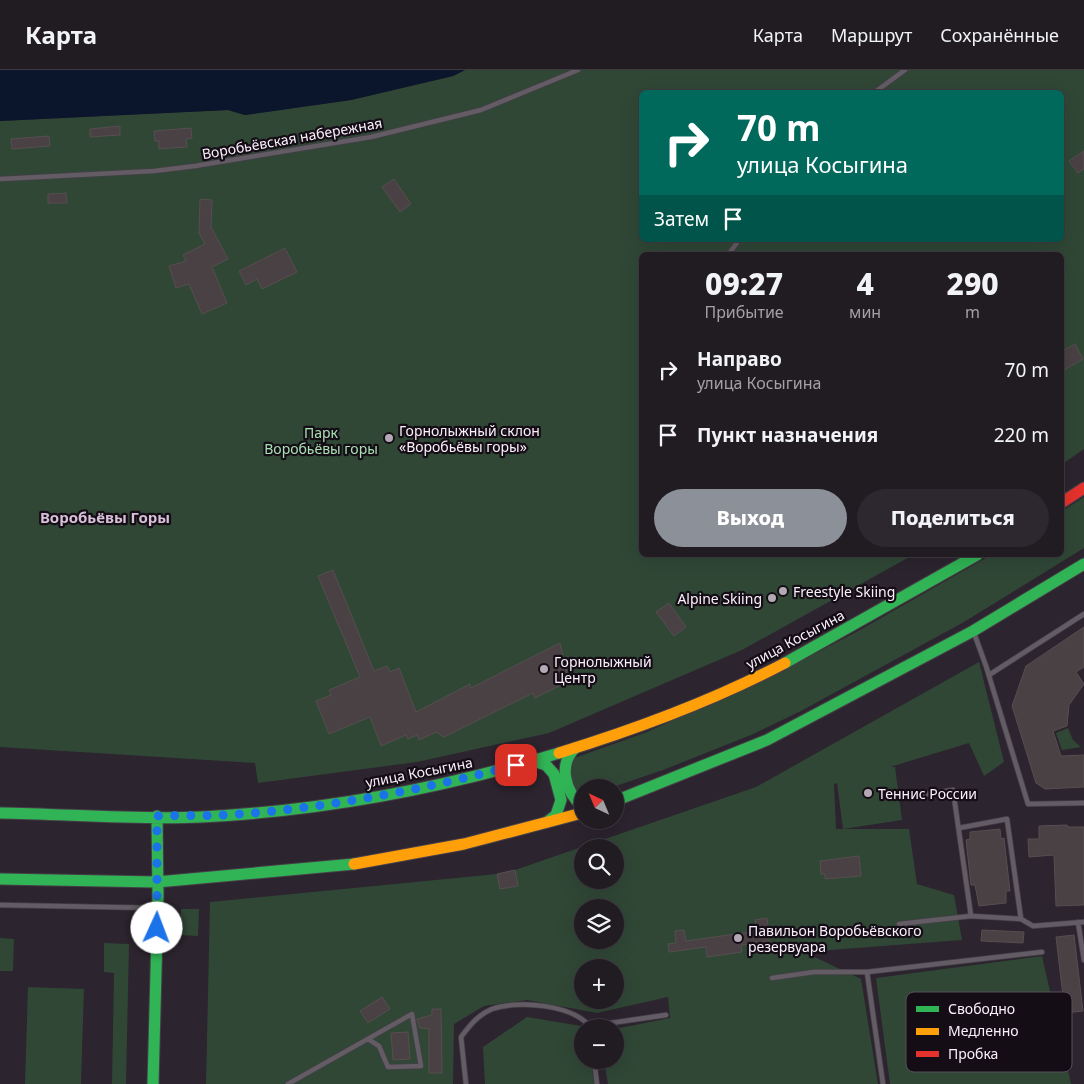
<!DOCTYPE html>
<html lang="ru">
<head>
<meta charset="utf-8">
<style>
	:root { --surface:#211b22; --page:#2d282f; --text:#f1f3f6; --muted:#a2a1a5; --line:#3e3940; --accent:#8c9099 }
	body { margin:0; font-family:"Noto Sans",sans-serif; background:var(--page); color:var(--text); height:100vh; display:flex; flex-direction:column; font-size:19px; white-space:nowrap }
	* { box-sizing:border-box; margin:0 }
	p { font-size:16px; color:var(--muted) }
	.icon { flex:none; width:28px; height:28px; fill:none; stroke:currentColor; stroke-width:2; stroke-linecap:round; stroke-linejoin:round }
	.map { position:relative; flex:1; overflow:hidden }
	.panel { position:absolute; left:639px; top:182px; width:425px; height:305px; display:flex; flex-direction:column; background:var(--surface); border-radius:8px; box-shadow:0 5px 20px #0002,0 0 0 1px var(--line) }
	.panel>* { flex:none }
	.banner { position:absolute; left:639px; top:20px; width:425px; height:152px; border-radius:8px; box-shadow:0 5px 20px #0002,0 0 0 1px var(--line); background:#00695c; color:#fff; overflow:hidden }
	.needle { width:32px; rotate:316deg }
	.controls { position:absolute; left:574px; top:709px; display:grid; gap:10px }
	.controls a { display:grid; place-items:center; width:50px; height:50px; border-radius:50%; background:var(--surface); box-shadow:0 5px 20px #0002,0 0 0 1px var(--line); font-size:25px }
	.pin { position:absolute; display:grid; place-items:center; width:42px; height:42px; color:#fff; margin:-21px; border-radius:10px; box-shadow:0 2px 8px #0006 }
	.me { position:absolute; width:55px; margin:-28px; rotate:2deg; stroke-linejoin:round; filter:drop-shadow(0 0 4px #0008) }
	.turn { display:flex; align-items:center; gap:18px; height:105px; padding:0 15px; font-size:22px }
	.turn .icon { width:65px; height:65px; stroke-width:2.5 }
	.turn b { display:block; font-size:35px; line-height:42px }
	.then { display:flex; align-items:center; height:48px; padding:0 15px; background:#0003; gap:10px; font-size:19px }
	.eta { display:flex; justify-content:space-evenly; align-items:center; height:85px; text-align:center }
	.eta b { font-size:30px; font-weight:800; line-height:35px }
	.button { display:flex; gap:10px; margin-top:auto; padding:10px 15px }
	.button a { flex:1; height:58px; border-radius:30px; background:var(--accent); color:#fff; font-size:20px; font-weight:800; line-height:58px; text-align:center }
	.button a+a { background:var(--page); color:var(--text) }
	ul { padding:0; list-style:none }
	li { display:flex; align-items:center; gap:15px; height:65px; padding:0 15px }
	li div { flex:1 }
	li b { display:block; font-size:19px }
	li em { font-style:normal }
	header { display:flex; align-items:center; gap:30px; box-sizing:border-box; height:70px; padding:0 25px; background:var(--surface); border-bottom:1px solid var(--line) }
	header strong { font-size:24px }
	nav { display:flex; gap:28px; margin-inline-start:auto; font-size:18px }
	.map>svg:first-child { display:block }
</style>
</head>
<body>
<header>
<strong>Карта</strong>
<nav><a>Карта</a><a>Маршрут</a><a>Сохранённые</a></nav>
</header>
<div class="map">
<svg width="1084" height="1014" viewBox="0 0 1084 1014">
	<rect width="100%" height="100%" fill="#2c242e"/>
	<path fill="#304736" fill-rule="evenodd" d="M465,0H1084V379L1061,395V185H641V485H913L742,580L549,663L417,692L258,713L255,693L0,677V51L228,40L245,45L351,30L453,6ZM641,22H1061V170H641Z
		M1084,427V478L964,552L801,641L751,665L663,700L613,717L582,718V726L578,725L566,691L647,662L780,602L860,560L991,485H1061V442Z
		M979,592L1004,692L984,706L969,673L890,697H895L902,750L843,759L837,713L834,714L836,759H909L917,814L954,825L962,870L830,880L811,884L804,882L861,909L878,1014H608L604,990H615V959L670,948L668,927L597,943L527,930L484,936L454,954L453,1014H206L210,832L497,804L515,800L756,717ZM582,778H615V810H582ZM582,838H615V870H582ZM582,898H615V930H582Z
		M1068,658L1073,670L1081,677L1062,680L1056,663Z
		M181,839H199L198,866L180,865Z
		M0,868L14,869L13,901H0Z
		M104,873L129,874L126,1014H112L114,903L104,902Z
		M1042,886L1071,1014H890L876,908Z
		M28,917L84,919L81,1014H25Z
		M527,947L587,957L582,958V990H591L594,1014H485L483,977Z"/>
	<path fill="#0b152c" d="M0,0H465L453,6L351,30L245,45L228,40L0,51Z"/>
	<path fill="#494144" stroke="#564e4f" d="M120,56V65L90,67V59Z
		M191,58L192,68L186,69L187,77L159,79V71H155L154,61Z
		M49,66L50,76L12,79L11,69Z
		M1084,81V99L1078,103L1069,91Z
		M394,109L411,134L400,142L382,117Z
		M66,123L67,133H48V124Z
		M200,129L212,130L211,157L228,189L212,197L227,233L202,244L189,214L176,218L169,196L186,191L183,185L205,174L199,163Z
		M285,178L297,202L262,219L257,209L246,215L239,201Z
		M1075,274L1083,289L1061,302V282Z
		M333,500L374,601L387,596L390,602L399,598L416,642L470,614L471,618L560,573L569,611L535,628L533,623L444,667L436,662L419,670L417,665L408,669L406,665L381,676L370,647L329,664L316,631L331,625L329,620L360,607L318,506Z
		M669,533L686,557L674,566L656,542Z
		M1084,557V597L1076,602L1084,614L1069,635L1067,656L1053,661L1061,686L1084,685V717L1045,719L1036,713L1012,636L1026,596Z
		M1067,755L1068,757H1084V835L1056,836L1054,785L1029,787L1028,769H1039V756Z
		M1000,759L1001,769L1004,768L1010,821H1006V833L979,836L975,815H971L966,770L970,769V762Z
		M859,786L861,806L825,809V804H821L820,791Z
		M515,800L518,816L500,819L497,804Z
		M767,848L770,871L741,875L742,882L707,887L706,877L669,882L668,874L676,873L675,861L684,860L686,871L757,861L755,850Z
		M982,860L1024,862L1023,873L981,871Z
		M1074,865L1083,941L1065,943L1056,867Z
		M382,927L390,939L368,953L360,941Z
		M432,939H441L442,1003H429V959L420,958L417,949L432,945Z
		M408,962L410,989L393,990L391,963Z"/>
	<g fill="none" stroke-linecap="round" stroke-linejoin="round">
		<g stroke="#463f48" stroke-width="6">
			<path id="lane" d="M875,22L905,0
				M0,109L154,101L195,96L371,67L481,40L578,0
				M728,185L739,170
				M974,563L986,596L1028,734L1084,733
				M989,605L1084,544
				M908,727L953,720L971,846L1021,849
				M959,758L1007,749L1021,849L1033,856L1084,852
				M0,835L156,838
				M1078,852L1084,890
				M899,854L971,846
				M772,908L814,902H867
				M590,956L666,945
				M594,990L597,1014
				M288,1014L412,944L421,996L388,997L379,976L368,969
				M466,1014L461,967C470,955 478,945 492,939C517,930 574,934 591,958
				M883,1014L867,902L1042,882"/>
		</g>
		<g stroke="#463f48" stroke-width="13">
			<path id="fast" d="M785,593L977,485
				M575,678C558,695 565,721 582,736
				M533,691L546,695L554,704L561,730L556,745L547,752
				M615,731L767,670L973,561L1084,494
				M0,743C67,744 134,750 201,747C321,741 444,718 559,683
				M0,809L157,812L354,794
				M153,1014L158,826L157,746"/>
		</g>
		<g stroke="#463f48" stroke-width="13">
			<path id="slow" d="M559,683C637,659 713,631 785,593
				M354,794L464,774L582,743"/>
		</g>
		<g stroke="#463f48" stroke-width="13">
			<path id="jam" d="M1061,433L1084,418"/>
		</g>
		<use href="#lane" stroke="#635c64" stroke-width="4.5"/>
		<use href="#fast" stroke="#30b455" stroke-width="11"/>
		<use href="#slow" stroke="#ff9f0a" stroke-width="11"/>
		<use href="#jam" stroke="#e5322d" stroke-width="11"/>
	</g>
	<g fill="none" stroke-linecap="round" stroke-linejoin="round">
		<path stroke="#1a73e8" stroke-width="9" stroke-dasharray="0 16.2" d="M157,858V746C180,745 203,746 225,745C323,739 422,720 516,695"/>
	</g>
	<g fill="#b3a9b4" stroke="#140d15" stroke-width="2">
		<circle cx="389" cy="368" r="5"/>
		<circle cx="783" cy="521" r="5"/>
		<circle cx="772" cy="528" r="5"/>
		<circle cx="544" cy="599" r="5"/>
		<circle cx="868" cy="723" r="5"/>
		<circle cx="738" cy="868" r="5"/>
	</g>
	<g text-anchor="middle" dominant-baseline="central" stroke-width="4.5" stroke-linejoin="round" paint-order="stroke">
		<g font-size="14" fill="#fbf0fc" stroke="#140d15">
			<text transform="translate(292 68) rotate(-10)">Воробьёвская набережная</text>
			<text transform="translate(795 569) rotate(-28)">улица Косыгина</text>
			<text transform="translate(419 702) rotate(-11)">улица Косыгина</text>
		</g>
		<g font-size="14" fill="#fbf0fc" stroke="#140d15" text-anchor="start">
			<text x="399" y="360">Горнолыжный склон<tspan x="399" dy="16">«Воробьёвы горы»</tspan></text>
			<text x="793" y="521">Freestyle Skiing</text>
			<text x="762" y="528" text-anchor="end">Alpine Skiing</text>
			<text x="554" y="591">Горнолыжный<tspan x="554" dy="16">Центр</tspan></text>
			<text x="878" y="723">Теннис России</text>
			<text x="748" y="860">Павильон Воробьёвского<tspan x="748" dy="16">резервуара</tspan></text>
		</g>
		<g font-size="14" fill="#a9e0b4" stroke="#140d15">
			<text x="321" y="362">Парк<tspan x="321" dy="16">Воробьёвы горы</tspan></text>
		</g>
		<g font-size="15" font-weight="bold" fill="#d5c0d8" stroke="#140d15">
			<text x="105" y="447">Воробьёвы Горы</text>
		</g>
	</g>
	<rect x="906" y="922" width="166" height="80" rx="8" fill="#140d15" stroke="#59515a" stroke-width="1"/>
	<rect x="916" y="936" width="23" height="6" fill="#30b455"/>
	<rect x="916" y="958" width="23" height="7" fill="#ff9f0a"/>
	<rect x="916" y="981" width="23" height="6" fill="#e5322d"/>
	<g font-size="14" fill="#fbf0fc">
		<text x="948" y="944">Свободно</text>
		<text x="948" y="966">Медленно</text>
		<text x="948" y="989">Пробка</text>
	</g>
</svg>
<div class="controls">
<a><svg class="needle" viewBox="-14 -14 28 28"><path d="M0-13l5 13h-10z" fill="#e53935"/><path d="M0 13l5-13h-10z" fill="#a2a1a5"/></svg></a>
<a><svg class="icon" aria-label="search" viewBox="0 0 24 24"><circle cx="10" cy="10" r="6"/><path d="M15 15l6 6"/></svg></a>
<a><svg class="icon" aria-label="layers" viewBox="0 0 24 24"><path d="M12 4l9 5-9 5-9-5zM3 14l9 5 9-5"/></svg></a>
<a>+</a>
<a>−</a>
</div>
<div class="pin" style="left:516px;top:695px;background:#d93025"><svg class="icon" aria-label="arrive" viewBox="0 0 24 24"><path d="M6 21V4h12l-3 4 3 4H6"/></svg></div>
<svg class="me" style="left:157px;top:858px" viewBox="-20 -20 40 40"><circle r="19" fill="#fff"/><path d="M0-13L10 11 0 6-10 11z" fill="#1a73e8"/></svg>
<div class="banner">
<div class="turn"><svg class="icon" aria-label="right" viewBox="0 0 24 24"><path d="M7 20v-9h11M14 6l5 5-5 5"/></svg><div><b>70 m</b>улица Косыгина</div></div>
<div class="then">Затем<svg class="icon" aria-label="arrive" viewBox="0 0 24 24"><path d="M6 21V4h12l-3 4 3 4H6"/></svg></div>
</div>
<section class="panel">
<div class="eta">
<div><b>09:27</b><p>Прибытие</p></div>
<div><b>4</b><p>мин</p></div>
<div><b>290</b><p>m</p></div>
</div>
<ul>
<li><svg class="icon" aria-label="right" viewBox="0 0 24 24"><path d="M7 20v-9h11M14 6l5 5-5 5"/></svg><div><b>Направо</b><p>улица Косыгина</p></div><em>70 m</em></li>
<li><svg class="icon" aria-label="arrive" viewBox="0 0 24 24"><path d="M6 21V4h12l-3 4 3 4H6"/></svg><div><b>Пункт назначения</b></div><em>220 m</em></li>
</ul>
<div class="button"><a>Выход</a><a>Поделиться</a></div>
</section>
</div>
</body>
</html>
